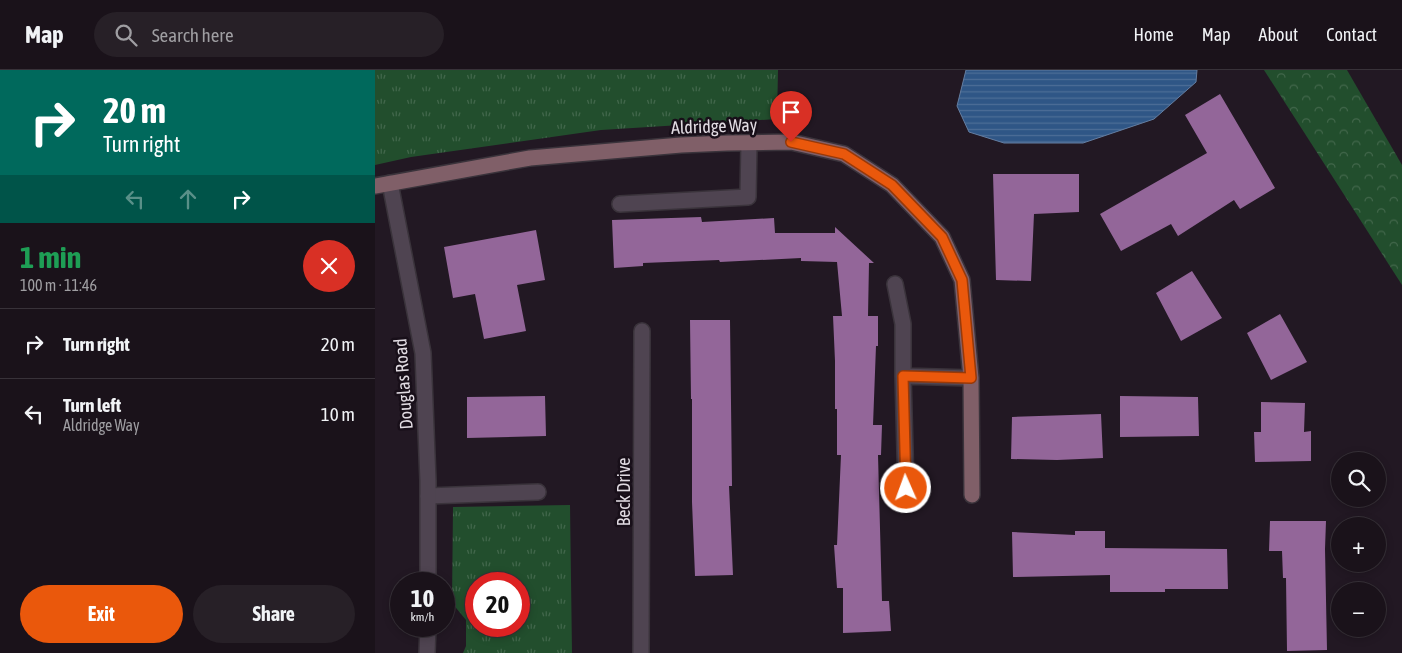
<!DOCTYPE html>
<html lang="en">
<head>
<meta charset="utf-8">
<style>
	:root { --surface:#1a121a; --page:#272027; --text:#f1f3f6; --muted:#9f9ea2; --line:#383239; --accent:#ea580c }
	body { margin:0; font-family:"Asap Condensed",sans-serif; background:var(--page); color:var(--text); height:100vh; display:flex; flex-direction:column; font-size:19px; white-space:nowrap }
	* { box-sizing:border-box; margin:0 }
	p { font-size:16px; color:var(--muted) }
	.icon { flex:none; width:28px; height:28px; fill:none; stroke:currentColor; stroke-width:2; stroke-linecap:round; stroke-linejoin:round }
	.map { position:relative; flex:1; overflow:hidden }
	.drawer { display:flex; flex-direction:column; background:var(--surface); width:375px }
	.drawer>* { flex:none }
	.top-card { background:#00695c; color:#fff; overflow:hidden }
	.buttons { position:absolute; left:956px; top:382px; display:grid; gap:10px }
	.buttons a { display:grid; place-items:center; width:55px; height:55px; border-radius:50%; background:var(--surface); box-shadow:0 2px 8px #0003,0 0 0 1px var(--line); font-size:25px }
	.speed { position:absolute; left:15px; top:502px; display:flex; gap:10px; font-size:25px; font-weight:700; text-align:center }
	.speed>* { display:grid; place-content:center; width:65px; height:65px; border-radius:50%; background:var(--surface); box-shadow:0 2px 8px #0003,0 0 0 1px var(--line); line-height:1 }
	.speed small { font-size:12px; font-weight:400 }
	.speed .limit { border:8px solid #d22; background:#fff; color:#111 }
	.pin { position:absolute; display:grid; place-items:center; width:42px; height:42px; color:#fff; margin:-51px -21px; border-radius:50% 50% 50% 0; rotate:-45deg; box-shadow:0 0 5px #0007 }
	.pin .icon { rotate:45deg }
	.me { position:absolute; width:55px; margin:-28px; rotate:358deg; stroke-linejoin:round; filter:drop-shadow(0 0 4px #0008) }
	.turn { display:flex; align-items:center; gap:18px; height:105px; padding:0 20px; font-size:22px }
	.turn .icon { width:65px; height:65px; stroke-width:2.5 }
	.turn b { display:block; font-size:35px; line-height:42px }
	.lanes { display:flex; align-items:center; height:48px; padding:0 20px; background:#0003; justify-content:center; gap:25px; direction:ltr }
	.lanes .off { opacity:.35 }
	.round { display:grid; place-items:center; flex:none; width:52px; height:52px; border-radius:26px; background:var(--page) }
	.head { display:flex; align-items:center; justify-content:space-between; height:85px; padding:0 20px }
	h1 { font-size:30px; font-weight:700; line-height:38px; color:#1e9e55 }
	.cta { display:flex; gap:10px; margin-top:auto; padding:10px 20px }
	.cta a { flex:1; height:58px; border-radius:30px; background:var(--accent); color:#fff; font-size:20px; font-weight:700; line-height:58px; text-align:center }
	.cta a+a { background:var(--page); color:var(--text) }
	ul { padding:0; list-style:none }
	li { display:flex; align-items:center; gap:15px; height:70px; padding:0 20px; border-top:1px solid var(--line) }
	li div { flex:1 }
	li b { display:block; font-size:19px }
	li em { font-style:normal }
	header { display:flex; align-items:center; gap:30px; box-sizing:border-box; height:70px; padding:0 25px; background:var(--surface); border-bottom:1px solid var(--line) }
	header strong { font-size:24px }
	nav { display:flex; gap:28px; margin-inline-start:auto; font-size:18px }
	.search { width:350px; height:45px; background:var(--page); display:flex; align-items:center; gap:12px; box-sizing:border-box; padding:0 18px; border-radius:28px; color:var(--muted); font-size:19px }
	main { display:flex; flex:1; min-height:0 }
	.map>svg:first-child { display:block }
</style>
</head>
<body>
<header>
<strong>Map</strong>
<div class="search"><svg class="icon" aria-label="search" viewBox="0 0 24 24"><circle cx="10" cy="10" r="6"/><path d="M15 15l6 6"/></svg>Search here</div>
<nav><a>Home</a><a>Map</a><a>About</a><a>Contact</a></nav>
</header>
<main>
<section class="drawer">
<div class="top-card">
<div class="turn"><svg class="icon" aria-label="right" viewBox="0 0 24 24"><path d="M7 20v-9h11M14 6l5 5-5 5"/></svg><div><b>20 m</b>Turn right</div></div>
<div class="lanes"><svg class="icon off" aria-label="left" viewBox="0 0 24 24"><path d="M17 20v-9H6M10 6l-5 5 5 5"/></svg><svg class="icon off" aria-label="ahead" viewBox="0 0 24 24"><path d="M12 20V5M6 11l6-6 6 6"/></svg><svg class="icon" aria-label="right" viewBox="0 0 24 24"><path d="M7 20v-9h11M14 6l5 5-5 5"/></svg></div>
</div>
<div class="head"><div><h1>1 min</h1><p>100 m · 11:46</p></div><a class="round" style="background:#d93025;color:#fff"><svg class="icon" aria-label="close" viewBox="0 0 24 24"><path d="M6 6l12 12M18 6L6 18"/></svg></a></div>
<ul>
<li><svg class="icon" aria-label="right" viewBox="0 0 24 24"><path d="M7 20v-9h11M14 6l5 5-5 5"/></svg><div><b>Turn right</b></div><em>20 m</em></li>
<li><svg class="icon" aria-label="left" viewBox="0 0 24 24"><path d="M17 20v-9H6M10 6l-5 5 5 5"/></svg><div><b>Turn left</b><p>Aldridge Way</p></div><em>10 m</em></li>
</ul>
<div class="cta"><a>Exit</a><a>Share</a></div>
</section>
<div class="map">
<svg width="1027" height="583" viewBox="0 0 1027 583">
	<defs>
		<pattern id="grass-tufts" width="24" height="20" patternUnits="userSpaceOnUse" patternTransform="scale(1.25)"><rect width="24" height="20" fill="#224e2d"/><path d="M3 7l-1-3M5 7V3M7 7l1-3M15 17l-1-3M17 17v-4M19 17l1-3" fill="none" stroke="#42674b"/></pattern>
		<pattern id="forest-crowns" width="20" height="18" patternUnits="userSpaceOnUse" patternTransform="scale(1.25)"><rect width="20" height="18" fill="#224e2d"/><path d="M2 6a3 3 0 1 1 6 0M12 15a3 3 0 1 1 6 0" fill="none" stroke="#42674b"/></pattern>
		<pattern id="water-rules" width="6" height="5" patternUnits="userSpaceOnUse" patternTransform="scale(1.25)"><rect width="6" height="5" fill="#2f5686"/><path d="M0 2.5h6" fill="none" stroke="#4d6e97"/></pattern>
	</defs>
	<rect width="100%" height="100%" fill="#221823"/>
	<path fill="url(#grass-tufts)" fill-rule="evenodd" d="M0,0H403L402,49L226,60L36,87L0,95Z
		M195,435L197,583H88L91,576V550L77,533L78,437ZM101,514H144V556H101Z"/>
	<path fill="url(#forest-crowns)" d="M889,0H972L1027,95V215Z"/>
	<path fill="url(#water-rules)" stroke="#647ea2" d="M591,0H822L821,12L779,49L708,73H629L594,62L582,36Z"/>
	<path fill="#936699" d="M845,24L900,118L865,139L859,130L803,166L796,154L746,181L725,144L832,83L810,45Z
		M618,104H704V142L659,144L656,211L621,210Z
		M326,147L327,152L399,148L400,163H460V157L499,193H494L493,246H503V276H501L498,355H507L506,385H503L507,531H514L516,561L468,563V518H462L459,475H462L466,385H462V339H460V291L458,246H467L462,192L426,191V188L345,192L344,190L268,193V196L239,198L237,150Z
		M161,160L170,210L142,215L151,261L109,269L100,224L78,228L69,177Z
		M817,201L847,248L806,271L781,223Z
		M905,244L932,292L896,310L872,263Z
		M315,250H355L357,416H354L358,505L320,506L317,432V329H316Z
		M170,326L171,366L92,368V327Z
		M745,326L823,327L824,366L745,367Z
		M886,332L930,333L929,362L936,361V391L880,392L879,362H886Z
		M726,344L728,388L682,390L636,389L637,347Z
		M895,451H951L950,479L952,580L912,581L911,508H908L907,481H894Z
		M700,461H730V478L852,479L853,519H790V522H735V505L638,507L637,462L700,465Z"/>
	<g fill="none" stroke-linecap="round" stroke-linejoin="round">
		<g stroke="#3a333b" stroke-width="18">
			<path id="lane" d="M245,134L373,127L374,73
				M520,214L528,254V306
				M531,419L528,306L596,308
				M53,426L163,422"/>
		</g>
		<g stroke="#3a333b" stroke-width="18">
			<path id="street" d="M15,113L48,283L53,411V514
				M52,583L53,556
				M266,583L267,261"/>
		</g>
		<g stroke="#3a333b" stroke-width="18">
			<path id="secondary" d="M0,116L155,88L306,75L352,73L416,72L469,84L517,115L567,167L587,210L596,308L597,425"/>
		</g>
		<use href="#lane" stroke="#4f4451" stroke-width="15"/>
		<use href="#street" stroke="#4f4451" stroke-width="15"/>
		<use href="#secondary" stroke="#805f68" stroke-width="15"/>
	</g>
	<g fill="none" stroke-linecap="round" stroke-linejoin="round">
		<g stroke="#983908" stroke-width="12">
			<path id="route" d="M416,72L469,84L517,115L567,167L587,210L596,308L528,306L531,418"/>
		</g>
		<use href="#route" stroke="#ea580c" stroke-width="9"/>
	</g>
	<g text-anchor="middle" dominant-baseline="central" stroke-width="5" stroke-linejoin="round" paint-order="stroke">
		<g font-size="18" fill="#e1dbe2" stroke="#180f19">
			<text transform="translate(339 56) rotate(-2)">Aldridge Way</text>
			<text transform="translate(28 314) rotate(-94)">Douglas Road</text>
			<text transform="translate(248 422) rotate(-90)">Beck Drive</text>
		</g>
	</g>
</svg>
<div class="buttons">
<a><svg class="icon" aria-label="search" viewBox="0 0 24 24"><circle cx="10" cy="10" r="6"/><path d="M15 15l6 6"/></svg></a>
<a>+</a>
<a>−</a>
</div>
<div class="speed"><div>10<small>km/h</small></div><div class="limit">20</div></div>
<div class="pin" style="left:416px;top:72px;background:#d93025"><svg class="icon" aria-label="arrive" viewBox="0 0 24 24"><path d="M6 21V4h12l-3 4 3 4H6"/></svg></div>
<svg class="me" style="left:531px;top:418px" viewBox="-20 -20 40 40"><circle r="17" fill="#ea580c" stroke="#fff" stroke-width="3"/><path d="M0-11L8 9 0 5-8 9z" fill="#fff"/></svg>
</div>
</main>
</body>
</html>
